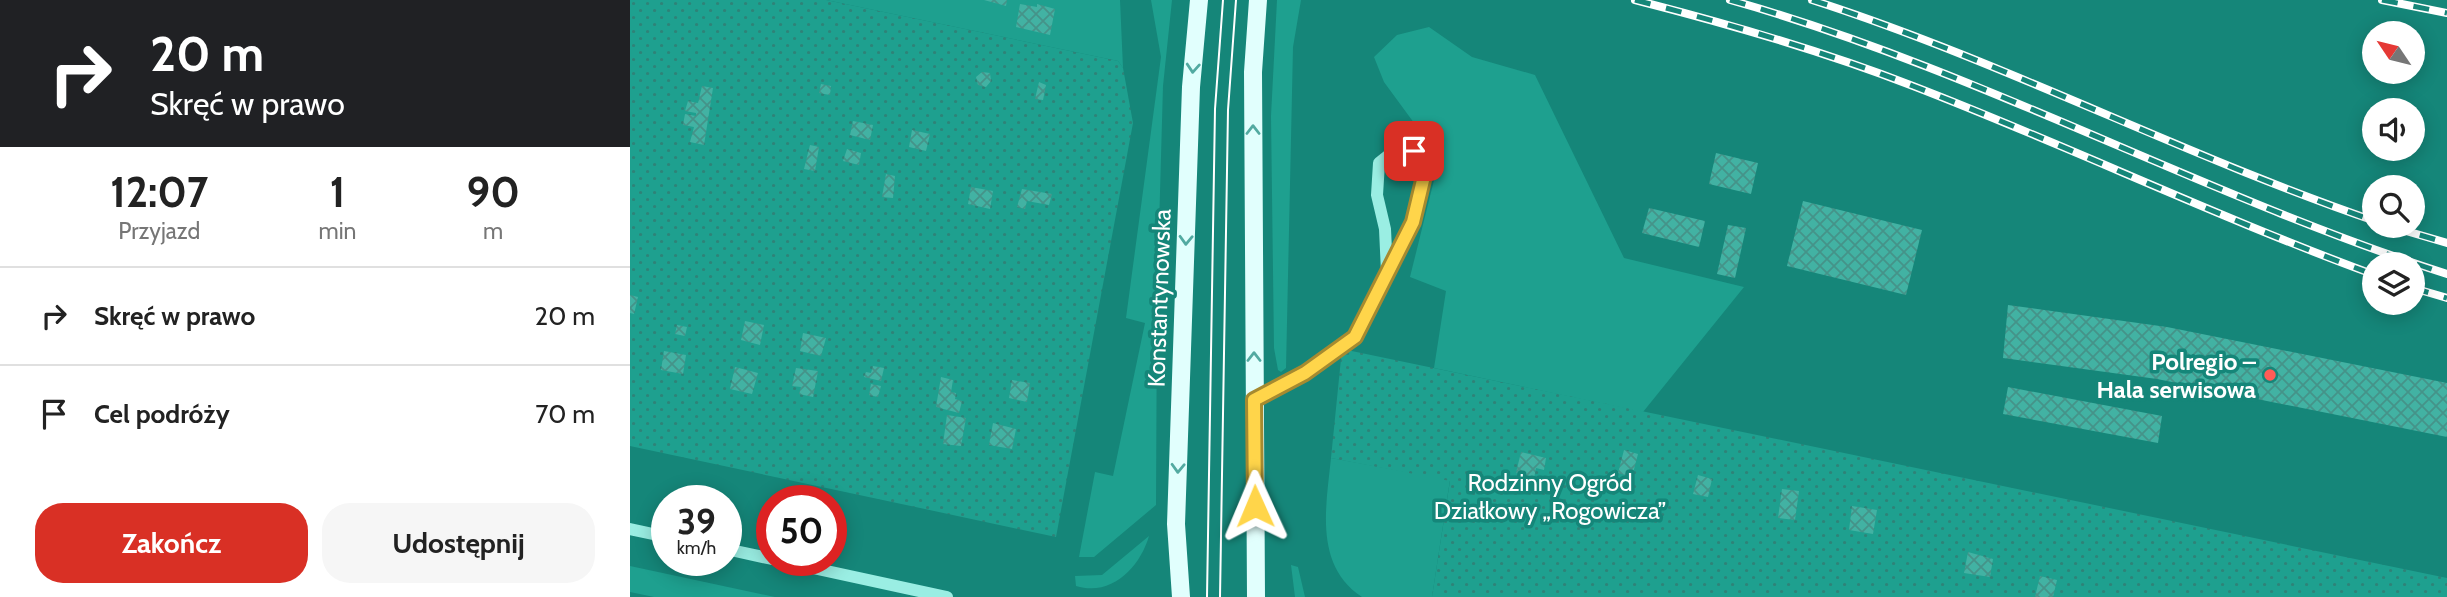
<!DOCTYPE html>
<html lang="pl">
<head>
<meta charset="utf-8">
<style>
	:root { --surface:#fff; --page:#f6f6f6; --text:#222; --muted:#767676; --line:#e0e0e0; --accent:#d93025 }
	body { margin:0; font-family:Cabin,sans-serif; background:var(--page); color:var(--text); height:100vh; display:flex; flex-direction:column; font-size:26px; white-space:nowrap }
	* { box-sizing:border-box; margin:0 }
	p { font-size:23px; color:var(--muted) }
	.icon { flex:none; width:38px; height:38px; fill:none; stroke:currentColor; stroke-width:2; stroke-linecap:round; stroke-linejoin:round }
	.map { position:relative; flex:1; overflow:hidden }
	.details { display:flex; flex-direction:column; background:var(--surface); width:630px }
	.details>* { flex:none }
	.top-card { background:#202124; color:#fff; overflow:hidden }
	.needle { width:46px; rotate:305deg }
	.buttons { position:absolute; left:1732px; top:21px; display:grid; gap:14px }
	.buttons a { display:grid; place-items:center; width:63px; height:63px; border-radius:50%; background:var(--surface); box-shadow:0 4px 18px #0003; font-size:35px }
	.speed { position:absolute; left:21px; top:485px; display:flex; gap:14px; font-size:35px; font-weight:700; text-align:center }
	.speed>* { display:grid; place-content:center; width:91px; height:91px; border-radius:50%; background:var(--surface); box-shadow:0 4px 18px #0003; line-height:1 }
	.speed small { font-size:18px; font-weight:400 }
	.speed .limit { border:10px solid #d22; background:#fff; color:#111 }
	.pin { position:absolute; display:grid; place-items:center; width:60px; height:60px; color:#fff; margin:-30px; border-radius:14px; box-shadow:0 4px 10px #0006 }
	.me { position:absolute; width:77px; margin:-38px; rotate:359deg; stroke-linejoin:round; filter:drop-shadow(0 0 5px #0008) }
	.turn { display:flex; align-items:center; gap:24px; height:147px; padding:0 35px; font-size:32px }
	.turn .icon { width:91px; height:91px; stroke-width:2.5 }
	.turn b { display:block; font-size:49px; line-height:60px }
	.eta { display:flex; justify-content:space-evenly; align-items:center; height:119px; text-align:center }
	.eta b { font-size:42px; font-weight:700; line-height:49px }
	.action { display:flex; gap:14px; margin-top:auto; padding:14px 35px }
	.action a { flex:1; height:80px; border-radius:28px; background:var(--accent); color:#fff; font-size:28px; font-weight:700; line-height:80px; text-align:center }
	.action a+a { background:var(--page); color:var(--text) }
	ul { padding:0; list-style:none }
	li { display:flex; align-items:center; gap:21px; height:98px; padding:0 35px; border-top:2px solid var(--line) }
	li div { flex:1 }
	li b { display:block; font-size:26px }
	li em { font-style:normal }
	main { display:flex; flex:1; min-height:0 }
	.map>svg:first-child { display:block }
</style>
</head>
<body>
<main>
<section class="details">
<div class="top-card">
<div class="turn"><svg class="icon" aria-label="right" viewBox="0 0 24 24"><path d="M7 20v-9h11M14 6l5 5-5 5"/></svg><div><b>20 m</b>Skręć w prawo</div></div>
</div>
<div class="eta">
<div><b>12:07</b><p>Przyjazd</p></div>
<div><b>1</b><p>min</p></div>
<div><b>90</b><p>m</p></div>
</div>
<ul>
<li><svg class="icon" aria-label="right" viewBox="0 0 24 24"><path d="M7 20v-9h11M14 6l5 5-5 5"/></svg><div><b>Skręć w prawo</b></div><em>20 m</em></li>
<li><svg class="icon" aria-label="arrive" viewBox="0 0 24 24"><path d="M6 21V4h12l-3 4 3 4H6"/></svg><div><b>Cel podróży</b></div><em>70 m</em></li>
</ul>
<div class="action"><a>Zakończ</a><a>Udostępnij</a></div>
</section>
<div class="map">
<svg width="1817" height="597" viewBox="0 0 1817 597">
	<defs>
		<pattern id="park-dots" width="8" height="8" patternUnits="userSpaceOnUse" patternTransform="scale(1.75)"><rect width="8" height="8" fill="#1ea08f"/><path d="M2 2h.1M6 6h.1" fill="none" stroke="#2e8378" stroke-width="1.8" stroke-linecap="round"/></pattern>
		<pattern id="building-cross-hatch" width="8" height="8" patternUnits="userSpaceOnUse" patternTransform="scale(1.75)"><rect width="8" height="8" fill="#42b2a3"/><path d="M0 0l8 8M0 8l8-8" fill="none" stroke="#459389"/></pattern>
	</defs>
	<rect width="100%" height="100%" fill="#158679"/>
	<path fill="#1ea08f" d="M196,0H490L493,68L488,61Z
		M521,0H542L533,86L527,299L526,505L464,557H449L465,472L483,476L515,323L496,318L531,57Z
		M647,0H671L663,47L656,368L651,372L648,370L644,348L641,116Z
		M799,27L842,57L905,75L994,258L1114,287L1013,412L804,368L816,291L780,277L808,164L798,142L754,82L744,57L767,35Z
		M701,458L820,480L802,597H732C684,565 696,507 701,458Z
		M519,536C510,567 482,597 446,586L445,576L472,575Z
		M661,565L668,567L675,597H665Z
		M0,566L145,597H24L0,592Z"/>
	<path fill="url(#park-dots)" d="M0,0H196L488,61L493,68L503,123L426,537L0,446Z
		M712,349L1817,578V597H802L820,481L701,458Z"/>
	<path fill="url(#building-cross-hatch)" d="M354,0H377L376,6Z
		M390,4L407,7V4L425,9L420,35L386,27Z
		M352,72L360,73L361,81L356,87L348,85L346,77Z
		M409,82L416,85L413,100L405,99Z
		M191,84L201,86L200,95L189,93Z
		M72,86L83,88L74,145L60,142L64,127L53,125L55,114L66,116V113L55,111L58,101L68,103Z
		M223,121L243,125L240,140L220,135Z
		M282,130L300,134L296,151L279,147Z
		M180,145L189,147L185,171L174,169Z
		M217,149L231,153L229,165L213,161Z
		M1086,153L1128,163L1121,194L1079,184Z
		M256,174L265,176L263,198L252,197Z
		M341,187L363,191L360,209L338,204Z
		M392,189L422,194L419,205L397,201L395,209L387,207Z
		M1173,201L1292,230L1276,295L1157,266Z
		M1019,208L1075,221L1069,247L1012,233Z
		M1098,225L1116,228L1105,278L1087,274Z
		M0,295L8,297L4,314L0,313Z
		M1378,305L1537,327L1817,383V437L1527,379L1373,358Z
		M115,321L134,325L130,345L111,340Z
		M47,325L57,327L55,336L45,334Z
		M173,333L196,338L191,356L170,351Z
		M34,351L56,355L53,374L31,370Z
		M243,366L254,368L251,381L234,377L236,372L241,373Z
		M105,367L128,373L122,394L100,389Z
		M166,368L188,371L183,397L169,394L171,387L162,386Z
		M311,377L323,380L321,392L326,393L325,399L332,401L329,413L306,407Z
		M382,380L400,383L397,402L379,398Z
		M241,384L251,386L248,397L239,395Z
		M1378,387L1532,416L1528,443L1373,414Z
		M317,415L336,418L331,446L313,444Z
		M363,423L386,429L382,449L359,445Z
		M994,450L1008,454L1002,477L988,473Z
		M891,452L916,458L914,470L906,468L904,478L886,473Z
		M1068,475L1082,479L1078,497L1063,494Z
		M1152,489L1169,491L1165,520L1148,518Z
		M1222,506L1247,510L1243,534L1219,530Z
		M1338,552L1363,559L1360,577L1334,573Z
		M1410,576L1427,580L1423,597H1405Z"/>
	<g fill="none" stroke-linecap="round" stroke-linejoin="round">
		<path stroke="#9aeee3" stroke-width="12" d="M624,400L675,373L725,337L757,272L755,229L747,195L749,163L769,147L784,151L793,159C796,199 776,237 757,272
			M0,529L37,537
			M96,549L142,559
			M146,560L317,597"/>
		<path stroke="#e1fffd" stroke-width="18" d="M551,597L546,524L561,87L569,0
			M626,597L623,72L628,0"/>
		<path stroke="#fff" stroke-width="2" d="M577,597L585,109L593,0
			M590,597L598,110L606,0"/>
		<g stroke="#fff" stroke-width="8">
			<path id="rail" d="M1005,0C1099,24 1193,51 1283,86C1439,146 1589,218 1745,275
				M1100,0C1347,69 1573,196 1817,274
				M1182,0C1375,62 1554,156 1745,221
				M1752,0L1817,13
				M1759,226L1817,243
				M1783,288L1817,298"/>
		</g>
		<use href="#rail" stroke="#158679" stroke-width="5" stroke-dasharray="16" stroke-linecap="butt"/>
	</g>
	<defs><path id="oneway-chevron" d="M-2-3.5L2.5 0L-2 3.5" fill="none" stroke-width="1.6" stroke-linecap="round" stroke-linejoin="round" transform="scale(1.75)"/></defs>
	<g stroke="#52aaa1">
		<use href="#oneway-chevron" transform="translate(563 68) rotate(94)"/>
		<use href="#oneway-chevron" transform="translate(623 130) rotate(-90)"/>
		<use href="#oneway-chevron" transform="translate(556 240) rotate(92)"/>
		<use href="#oneway-chevron" transform="translate(624 357) rotate(-90)"/>
		<use href="#oneway-chevron" transform="translate(548 468) rotate(92)"/>
	</g>
	<g fill="none" stroke-linecap="round" stroke-linejoin="round">
		<g stroke="#a68a30" stroke-width="18">
			<path id="route" d="M625,506L624,400L675,373L725,337L783,222L794,176L793,159L784,151"/>
		</g>
		<use href="#route" stroke="#ffd54a" stroke-width="12"/>
	</g>
	<circle fill="#ff5c57" stroke="#158679" stroke-width="2.5" cx="1640" cy="375" r="7"/>
	<g text-anchor="middle" dominant-baseline="central" stroke-width="7" stroke-linejoin="round" paint-order="stroke">
		<g font-size="24" fill="#fff" stroke="#158679">
			<text transform="translate(529 298) rotate(-88)">Konstantynowska</text>
		</g>
		<g font-size="24" font-weight="bold" fill="#fff" stroke="#158679" text-anchor="end">
			<text x="1626" y="361">Polregio –<tspan x="1626" dy="28">Hala serwisowa</tspan></text>
		</g>
		<g font-size="24" fill="#fff" stroke="#158679">
			<text x="920" y="482">Rodzinny Ogród<tspan x="920" dy="28">Działkowy „Rogowicza”</tspan></text>
		</g>
	</g>
</svg>
<div class="buttons">
<a><svg class="needle" viewBox="-14 -14 28 28"><path d="M0-13l5 13h-10z" fill="#e53935"/><path d="M0 13l5-13h-10z" fill="#767676"/></svg></a>
<a><svg class="icon" aria-label="sound" viewBox="0 0 24 24"><path d="M4 9h4l5-4v14l-5-4H4zM17 9q2 3 0 6"/></svg></a>
<a><svg class="icon" aria-label="search" viewBox="0 0 24 24"><circle cx="10" cy="10" r="6"/><path d="M15 15l6 6"/></svg></a>
<a><svg class="icon" aria-label="layers" viewBox="0 0 24 24"><path d="M12 4l9 5-9 5-9-5zM3 14l9 5 9-5"/></svg></a>
</div>
<div class="speed"><div>39<small>km/h</small></div><div class="limit">50</div></div>
<div class="pin" style="left:784px;top:151px;background:#d93025"><svg class="icon" aria-label="arrive" viewBox="0 0 24 24"><path d="M6 21V4h12l-3 4 3 4H6"/></svg></div>
<svg class="me" style="left:625px;top:506px" viewBox="-20 -20 40 40"><path d="M0-17L14 15 0 8-14 15z" fill="#ffd54a" stroke="#fff" stroke-width="4"/></svg>
</div>
</main>
</body>
</html>
